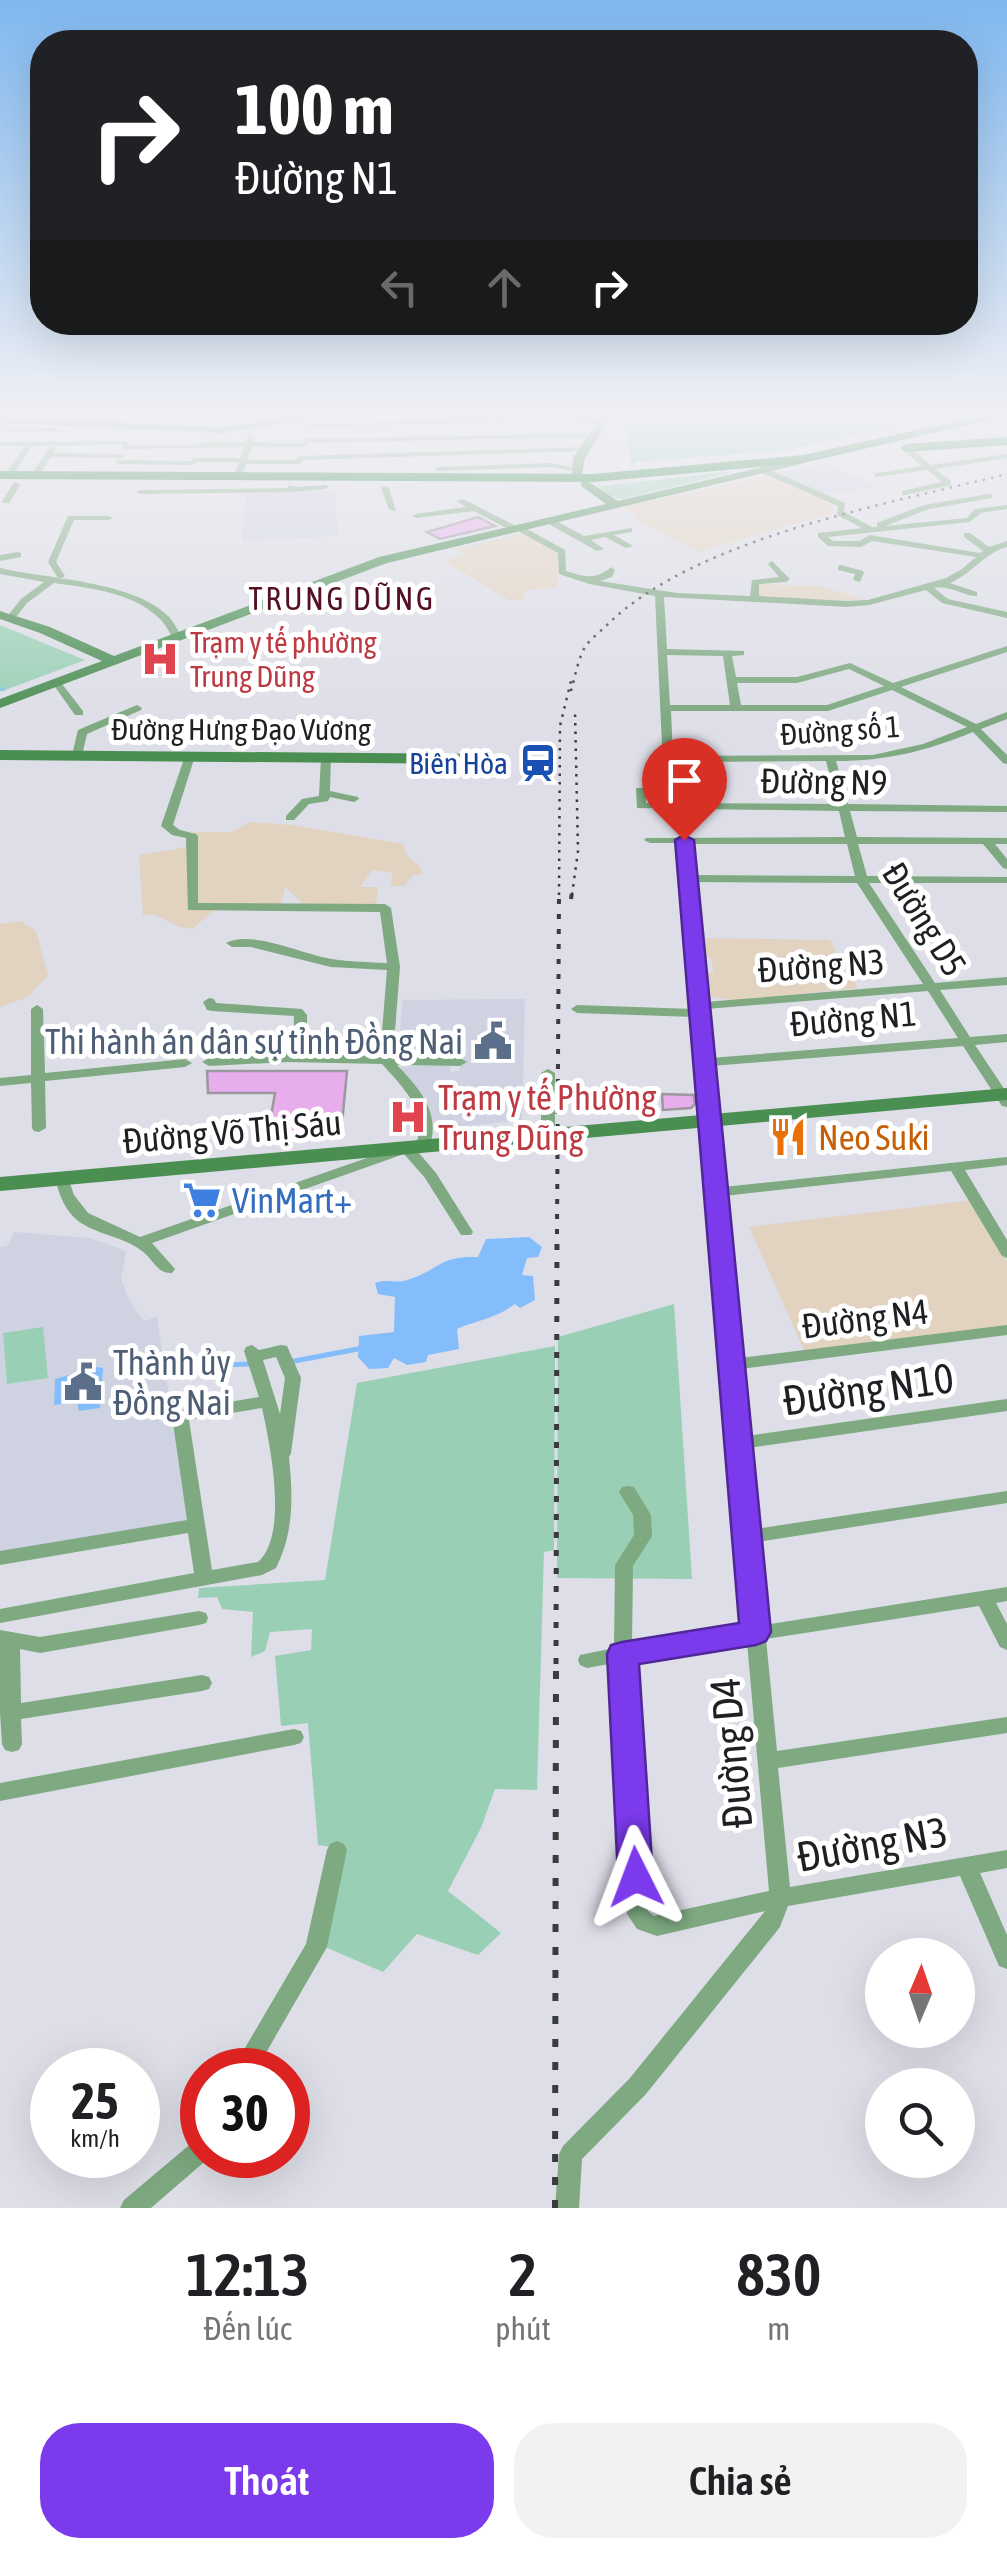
<!DOCTYPE html>
<html lang="vi">
<head>
<meta charset="utf-8">
<style>
	:root { --surface:#fff; --page:#f2f2f2; --text:#202124; --muted:#757577; --accent:#7c3aed }
	body { margin:0; font-family:"Asap Condensed",sans-serif; background:var(--page); color:var(--text); height:100vh; display:flex; flex-direction:column; font-size:38px; white-space:nowrap }
	* { box-sizing:border-box; margin:0 }
	p { font-size:32px; color:var(--muted) }
	.icon { flex:none; width:55px; height:55px; fill:none; stroke:currentColor; stroke-width:2; stroke-linecap:round; stroke-linejoin:round }
	.map { position:relative; height:2208px; overflow:hidden }
	.drawer { display:flex; flex-direction:column; background:var(--surface); flex:1 }
	.drawer>* { flex:none }
	.hud { position:absolute; left:30px; top:30px; width:948px; height:305px; border-radius:40px; box-shadow:0 10px 40px #0002; background:#202124; color:#fff; overflow:hidden }
	.needle { width:65px; rotate:2deg }
	.tools { position:absolute; left:865px; top:1938px; display:grid; gap:20px }
	.tools a { display:grid; place-items:center; width:110px; height:110px; border-radius:50%; background:var(--surface); box-shadow:0 10px 40px #0002; font-size:50px }
	.speed { position:absolute; left:30px; top:2048px; display:flex; gap:20px; font-size:50px; font-weight:700; text-align:center }
	.speed>* { display:grid; place-content:center; width:130px; height:130px; border-radius:50%; background:var(--surface); box-shadow:0 10px 40px #0002; line-height:1 }
	.speed small { font-size:25px; font-weight:400 }
	.speed .limit { border:15px solid #d22; background:#fff; color:#111 }
	.pin { position:absolute; display:grid; place-items:center; width:85px; height:85px; color:#fff; margin:-102px -42px; border-radius:50% 50% 50% 0; rotate:-45deg; box-shadow:0 0 10px #0007 }
	.pin .icon { rotate:45deg }
	.me { position:absolute; width:110px; margin:-55px; rotate:357deg; stroke-linejoin:round; filter:drop-shadow(0 0 8px #0008) }
	.turn { display:flex; align-items:center; gap:35px; height:210px; padding:0 40px; font-size:45px }
	.turn .icon { width:130px; height:130px; stroke-width:2.5 }
	.turn b { display:block; font-size:70px; line-height:85px }
	.lanes { display:flex; align-items:center; height:95px; padding:0 40px; background:#0003; justify-content:center; gap:50px; direction:ltr }
	.lanes .off { opacity:.35 }
	.eta { display:flex; justify-content:space-evenly; align-items:center; height:170px; text-align:center }
	.eta b { font-size:60px; font-weight:600; line-height:70px }
	.action { display:flex; gap:20px; margin-top:auto; padding:20px 40px }
	.action a { flex:1; height:115px; border-radius:40px; background:var(--accent); color:#fff; font-size:40px; font-weight:600; line-height:115px; text-align:center }
	.action a+a { background:var(--page); color:var(--text) }
	.map>svg:first-child { display:block }
</style>
</head>
<body>
<div class="map">
<svg width="1007" height="2208" viewBox="0 0 1007 2208">
	<rect width="100%" height="100%" fill="#dddee7"/>
	<path fill="#cfd2e1" d="M828,463L875,486L827,496L774,473Z
		M335,491L338,536L242,541L246,493Z
		M525,999L522,1120L435,1129L426,1102L398,1069L406,1066H450V1072L459,1071L461,1060L444,1058L443,1054L406,1057L398,1050L403,1000Z
		M14,1232L90,1238L126,1251L121,1279L129,1300L144,1321L157,1317L188,1520L0,1552V1247L7,1246Z"/>
	<path fill="#e2d2c0" d="M770,475L836,505L827,507L835,512L699,552L631,518L638,515L623,507Z
		M524,533L560,554L557,587L523,591L525,600H509L444,561L466,555L457,549Z
		M758,584L822,586L867,601L758,598Z
		M250,822L291,825L403,844L407,856L421,868V875H413L404,886H391L392,872L372,870L360,887H378L376,905H304L285,887L281,905L194,906V832H232Z
		M189,847V907L217,908L192,929L180,927L153,914L143,915L139,855Z
		M21,921L36,931L48,975L28,997L0,1007V924Z
		M704,938L830,940L858,988L732,1000L713,997L709,996L707,974L713,972L712,959L706,956Z
		M972,1200L1007,1261V1326L805,1352L749,1227Z"/>
	<path fill="#99d0b5" d="M949,415L786,450L636,462L632,466L622,416Z
		M724,472L730,473L622,499L612,497L598,487Z
		M0,625L85,660L0,692Z
		M674,1304L692,1579L557,1578L558,1337Z
		M43,1327L48,1378L7,1384L3,1333Z
		M555,1346L554,1550L544,1552L537,1790L495,1789L481,1828L448,1891L501,1933L478,1955L417,1934L383,1972L323,1946L331,1847L318,1845L308,1723L281,1726L275,1656L311,1650L312,1629L270,1632L265,1651L251,1657L253,1612L222,1609L217,1597L198,1598L199,1588L325,1580L357,1383Z"/>
	<path fill="#84bdfc" d="M529,1237L542,1247L538,1257L527,1258L522,1275L533,1276L535,1300L520,1308L515,1304C497,1318 478,1320 457,1329L459,1349L428,1355L426,1362L407,1365L394,1358L388,1368L369,1369L358,1357L359,1336L394,1332L395,1297L378,1294L375,1283C387,1278 396,1284 407,1280C441,1270 436,1256 478,1257L486,1239Z
		M97,1367L103,1368L100,1408L79,1411L77,1403L65,1404L68,1393L83,1394L87,1384L82,1378L72,1382L71,1390L62,1396V1404L54,1405L55,1379Z"/>
	<g fill="none" stroke-linecap="round" stroke-linejoin="round">
		<path stroke="#84bdfc" stroke-width="2.5" d="M0,688L4,690"/>
		<path stroke="#84bdfc" stroke-width="5" d="M289,1362L358,1349
			M174,1367L249,1364"/>
	</g>
	<path fill="#e7aded" stroke="#9d979e" stroke-width="2.5" d="M478,517L495,526L440,539L427,532Z
		M207,1071H347L341,1134H268L275,1093H208Z
		M662,1094L694,1095L695,1104L691,1108L663,1110Z"/>
	<g fill="none" stroke-linecap="round" stroke-linejoin="round">
		<path fill="#7ea981" fill-rule="evenodd" d="M557,416L602,419L606,421L602,423L557,420L310,428L306,426L310,424Z
			M7,427L58,428L62,430L58,432L4,431L3,429Z
			M592,433H595V437L306,443L308,445L304,447H252L247,460H297L296,458L300,456L585,447L589,449L585,451L301,460L303,462L299,464H246L243,473L239,475L235,473L239,462H196L193,465L119,464L115,462L119,460L191,461L194,458H240L244,447L125,449L121,447L123,445L32,446L15,472H12L8,470L25,446H0V442L126,441L130,443L128,445H198L201,442H245L248,435H251L255,437L253,442L304,443L302,441L306,439Z
			M902,446H908L931,465L1007,454V458L935,469L951,481V485L905,495H902V491L942,482L927,470L875,477V473H878L922,466L902,450Z
			M50,447H56L54,453L121,454L125,456L121,458L51,457L41,472H35L34,470Z
			M552,463L579,469L575,471L552,467L438,471L434,469L438,467Z
			M760,468H766L845,503L844,512L872,527H877V523L924,505L989,494H992V498L929,509L885,526L967,518L975,509L1007,505V509L981,513L970,522L828,537L833,541H859L870,535L980,553L983,551L964,537V533H970L989,547L1007,541V547C984,553 972,574 950,583L977,592V596C963,596 949,584 934,588L948,599L1007,612V618L942,603L926,590L869,605L848,607L664,597L667,649L744,651V655L732,656L736,677H797L850,663L893,683L1007,646V652L901,687L976,724L1007,712V719L981,729L1007,755V764L1003,763L973,732C926,751 887,761 836,761L848,804L1007,806V812L850,811L857,837L1007,838V844H995L1007,859V869L1003,868L983,844H858L867,876L1007,877V883H869L935,983L1007,977V985L940,990L970,1037L1007,1034V1042L975,1045L1007,1093V1107L1002,1106L963,1046L711,1066L723,1187L1007,1157V1165L965,1170L1007,1240V1258L1002,1256L951,1171L724,1196L739,1358L1007,1325V1335L740,1369L746,1436L1007,1399V1411L748,1448L755,1529L1007,1491V1503L757,1542L764,1625L1007,1587V1601L996,1603L1007,1624V1650L1000,1647L979,1606L766,1639L777,1751L1007,1717V1733L778,1768L790,1887L1007,1850V1868L980,1873L1007,1935V1969L999,1966L960,1876L788,1906L780,1927L646,2094L582,2159L579,2208H555L559,2154L563,2146L630,2078L765,1911L657,1936L637,1929L627,1914L614,1663L587,1668L580,1665L578,1660L580,1655L614,1648L615,1565L634,1535L633,1515L619,1492L622,1487L628,1486L634,1487L651,1515L652,1536L633,1566L632,1645L746,1628L694,1017L577,1013L571,1009L577,1005L693,1009L679,843H650L644,840L646,838L845,837L839,811L637,808L636,788L664,787L655,596L589,584L559,574L558,553L516,530H510L474,511L416,518L412,516L416,514L466,507L456,501L463,499L514,525H520L565,550L566,571C585,577 596,580 611,567L615,570L612,577L600,581L677,593L750,596L752,580L779,577L768,564L772,561L790,579L786,582L759,584V596L848,601L868,600L946,578L962,569L976,557L872,541L861,547L828,546L818,537V533L862,528L837,515L838,506L760,472ZM667,655L723,656L730,705H670ZM849,669L884,686L827,705H741L737,683H797ZM892,690L967,727L923,744L873,755L673,756L671,711H828ZM826,761L837,804L646,803V793H670L675,790L674,762ZM690,844H847L855,876L693,875ZM694,882L857,883L923,984L705,1002ZM928,991L958,1038L710,1058L706,1009ZM747,1642L769,1891L654,1916L648,1911L633,1660Z
			M14,482L21,484L9,503H3L2,501Z
			M289,485L296,487L325,485L329,487L325,489L292,492L140,494L136,492L140,490L288,488Z
			M385,486L389,488L396,511L389,509L381,488Z
			M68,516H109L113,518L109,520H74L56,562L65,576L61,579L58,578L48,562Z
			M545,518H551L584,536L632,528V532L614,535L633,546L626,548L605,537L591,540L604,549L597,551L545,522Z
			M18,552L21,553V557L0,561V555Z
			M841,565L863,571L864,573L860,582L853,580L855,574L838,570V566Z
			M0,568C47,579 135,581 169,617C174,622 178,631 182,637L174,639C169,632 165,624 160,619C133,592 89,588 54,583L27,603L14,620H8L6,618L21,599L44,582L0,574Z
			M56,679L59,680L83,711V715H75L53,684L51,682Z
			M137,705L142,708L141,710L87,734L82,755L81,757H73L72,755L78,730Z
			M190,753L195,756L173,825L180,830L196,834L198,836V903L385,904L391,908L400,967L393,1056L460,1058L467,1062L460,1066L397,1065C420,1089 443,1115 428,1150H418L416,1147C426,1108 406,1091 382,1064L288,1062L209,1066L202,1062L209,1058L293,1054L294,1016L212,1011L207,1010L203,1002L209,998L214,999L216,1003L302,1009L307,1015V1054L380,1056L387,970L331,967L251,947H232L226,943C250,929 304,955 332,959C350,962 369,962 387,963L380,912L188,910L186,838L172,835L161,826L185,756Z
			M326,754L331,757L330,791L358,797L359,799L354,802L330,797L328,801L309,804L294,820H286V816L302,799L319,796L321,757Z
			M37,1005L43,1009L45,1073L185,1059L192,1063L185,1067L45,1081L46,1128L39,1132L34,1131L32,1128L31,1083L0,1086V1078L31,1075V1009Z
			M548,1069L555,1073V1136L548,1140L541,1136V1073Z
			M407,1144L412,1145L436,1173L473,1232L471,1235H461L425,1178L404,1154L152,1243L175,1269L172,1273C157,1274 154,1260 142,1251C123,1236 96,1235 77,1220C64,1209 59,1194 55,1178L62,1174L67,1175L74,1195L88,1213L140,1237Z
			M252,1345L259,1350L281,1345L287,1346L301,1378L291,1453L289,1457C293,1497 294,1532 276,1568L262,1575L0,1623V1609L194,1573L188,1533L0,1565V1551L187,1520L172,1416L174,1412L180,1410L259,1397L244,1351L246,1347ZM276,1357L285,1378L280,1414L263,1360ZM262,1408C270,1444 289,1535 258,1562L212,1570L189,1420Z
			M199,1611L206,1613L208,1618L206,1623L199,1625L40,1653L20,1649L21,1703L202,1675L209,1677L212,1683L209,1689L202,1691L21,1719L22,1744L19,1750L12,1752L5,1750L2,1744L0,1713V1630L40,1637Z
			M294,1729L301,1731L304,1737L301,1743L294,1745L0,1801V1783Z
			M337,1841L344,1844L347,1850L327,1947L256,2070H232L306,1944L327,1850L330,1844Z
			M202,2137V2155H211L210,2157L151,2208H120L124,2200L194,2141Z"/>
		<path fill="#4a8e52" fill-rule="evenodd" d="M305,415H333L223,433L0,423V417L223,427Z
			M602,415H612L585,458L582,474L572,476L573,458Z
			M801,458L805,459V463L387,563L0,708V699L102,661L40,633L0,619V611L50,627L114,656L379,557L606,504L581,486V482H589L618,501Z
			M0,750L481,754L489,759L481,764L0,760Z
			M1007,1088V1100L0,1191V1177Z"/>
		<path fill="#167a2e" fill-rule="evenodd" d="M985,415L1007,416L803,463L593,482L0,479V471L593,474L803,455Z
			M1007,437V445L906,452L900,448L906,444Z"/>
		<path stroke="#3a3b3f" stroke-width="2.5" stroke-dasharray="2.5 6" stroke-linecap="butt" d="M571,691C575,677 578,659 585,647C590,639 600,632 607,625C695,538 888,504 1007,474
			M559,895L560,726L571,681
			M572,895L578,851L575,711"/>
		<path stroke="#3a3b3f" stroke-width="4" stroke-dasharray="5 10" stroke-linecap="butt" d="M571,899L572,892
			M557,1234L559,892"/>
		<path stroke="#3a3b3f" stroke-width="5" stroke-dasharray="6 12" stroke-linecap="butt" d="M556,1664L557,1232"/>
		<path stroke="#3a3b3f" stroke-width="6" stroke-dasharray="8 15" stroke-linecap="butt" d="M555,2208L556,1662"/>
	</g>
	<linearGradient id="sky" x2="0" y2="1"><stop stop-color="#80b8f0"/><stop offset="0.57" stop-color="#f0f0f4"/><stop offset="1" stop-color="#f0f0f4" stop-opacity="0"/></linearGradient>
	<rect width="1007" height="724" fill="url(#sky)"/>
	<path fill="#7c3aed" stroke="#51269a" stroke-width="2.5" d="M684,835L694,840L771,1632L766,1641L756,1645L639,1664L653,1877L648,1888L636,1892L623,1888L618,1877L607,1654L611,1645L622,1642L739,1623L675,840Z"/>
	<defs>
		<g id="hospital-bare" transform="scale(3)"><path d="M-5-5h3v3.5h4V-5h3V5h-3V1.5h-4V5h-3Z" fill="#e0444e" stroke="#fff" stroke-width="2.5" paint-order="stroke"/></g>
		<g id="station-bare" transform="scale(3)"><path d="M-3-6H3Q5-6 5-4V2Q5 4 3 4L4.5 6H3L1.5 4h-3L-3 6H-4.5L-3 4Q-5 4-5 2V-4Q-5-6-3-6ZM-3.5-4v3h7v-3ZM-3.5 1v1.5H-2V1ZM2 1v1.5H3.5V1Z" fill="#1a4fb4" stroke="#fff" stroke-width="2.5" paint-order="stroke"/></g>
		<g id="civic-bare" transform="scale(3)"><path d="M-.6-6.5H3V-4.5H.6V-3L4-1V1h2V6H-6V1h2V-1L-.6-3ZM-1.2 2.5V6h2.4V2.5Z" fill="#5c6f8a" stroke="#fff" stroke-width="2.5" paint-order="stroke"/></g>
		<g id="restaurant-bare" transform="scale(3)"><path d="M-5-6h1v4h1v-4h1v4h1v-4h1v5L-1.5 .5V6h-2V.5L-5-1ZM5-6V6H3V1.5H1.5Q1.5-4 5-6Z" fill="#e8710a" stroke="#fff" stroke-width="2.5" paint-order="stroke"/></g>
		<g id="supermarket-bare" transform="scale(3)"><path d="M-6-5.5h2.5l.6 2H6L4.5 2H-2.5L-4.4-4H-6ZM-1.5 3.2a1.3 1.3 0 1 0 .1 0ZM3 3.2a1.3 1.3 0 1 0 .1 0Z" fill="#3f7fe0" stroke="#fff" stroke-width="2.5" paint-order="stroke"/></g>
	</defs>
	<g fill-rule="evenodd">
		<use href="#hospital-bare" x="160" y="659"/>
		<use href="#station-bare" x="538" y="763"/>
		<use href="#civic-bare" x="493" y="1041"/>
		<use href="#hospital-bare" x="408" y="1117"/>
		<use href="#restaurant-bare" x="788" y="1137"/>
		<use href="#supermarket-bare" x="202" y="1200"/>
		<use href="#civic-bare" x="83" y="1382"/>
	</g>
	<g text-anchor="middle" dominant-baseline="central" stroke-width="10" stroke-linejoin="round" paint-order="stroke">
		<g font-size="30" fill="#be3a42" stroke="#fff" text-anchor="start">
			<text x="190" y="642">Trạm y tế phường<tspan x="190" dy="34">Trung Dũng</tspan></text>
		</g>
		<g font-size="30" fill="#1f2023" stroke="#fff">
			<text x="241" y="729">Đường Hưng Đạo Vương</text>
			<text transform="translate(840 730) rotate(-4)">Đường số 1</text>
		</g>
		<g font-size="30" fill="#164399" stroke="#fff" text-anchor="end">
			<text x="508" y="763">Biên Hòa</text>
		</g>
		<g font-size="32" letter-spacing="2.5" fill="#551025" stroke="#fff">
			<text x="342" y="598">TRUNG DŨNG</text>
		</g>
		<g font-size="35" fill="#1f2023" stroke="#fff">
			<text transform="translate(824 781) rotate(1)">Đường N9</text>
			<text transform="translate(925 919) rotate(58)">Đường D5</text>
			<text transform="translate(821 965) rotate(-4)">Đường N3</text>
			<text transform="translate(853 1018) rotate(-5)">Đường N1</text>
			<text transform="translate(232 1131) rotate(-5)">Đường Võ Thị Sáu</text>
			<text transform="translate(865 1318) rotate(-7)">Đường N4</text>
		</g>
		<g font-size="35" fill="#4e5e75" stroke="#fff" text-anchor="end">
			<text x="463" y="1041">Thi hành án dân sự tỉnh Đồng Nai</text>
			<text x="113" y="1362" text-anchor="start">Thành ủy<tspan x="113" dy="40">Đồng Nai</tspan></text>
		</g>
		<g font-size="35" fill="#be3a42" stroke="#fff" text-anchor="start">
			<text x="438" y="1097">Trạm y tế Phường<tspan x="438" dy="40">Trung Dũng</tspan></text>
		</g>
		<g font-size="35" fill="#c56008" stroke="#fff" text-anchor="start">
			<text x="818" y="1137">Neo Suki</text>
		</g>
		<g font-size="35" fill="#366cbe" stroke="#fff" text-anchor="start">
			<text x="232" y="1200">VinMart+</text>
		</g>
		<g font-size="42" fill="#1f2023" stroke="#fff">
			<text transform="translate(868 1389) rotate(-8)">Đường N10</text>
			<text transform="translate(731 1753) rotate(-95)">Đường D4</text>
			<text transform="translate(872 1844) rotate(-10)">Đường N3</text>
		</g>
	</g>
</svg>
<div class="tools">
<a><svg class="needle" viewBox="-14 -14 28 28"><path d="M0-13l5 13h-10z" fill="#e53935"/><path d="M0 13l5-13h-10z" fill="#757577"/></svg></a>
<a><svg class="icon" aria-label="search" viewBox="0 0 24 24"><circle cx="10" cy="10" r="6"/><path d="M15 15l6 6"/></svg></a>
</div>
<div class="speed"><div>25<small>km/h</small></div><div class="limit">30</div></div>
<div class="pin" style="left:684px;top:840px;background:#d93025"><svg class="icon" aria-label="arrive" viewBox="0 0 24 24"><path d="M6 21V4h12l-3 4 3 4H6"/></svg></div>
<svg class="me" style="left:636px;top:1877px" viewBox="-20 -20 40 40"><path d="M0-17L14 15 0 8-14 15z" fill="#7c3aed" stroke="#fff" stroke-width="4"/></svg>
<div class="hud">
<div class="turn"><svg class="icon" aria-label="right" viewBox="0 0 24 24"><path d="M7 20v-9h11M14 6l5 5-5 5"/></svg><div><b>100 m</b>Đường N1</div></div>
<div class="lanes"><svg class="icon off" aria-label="left" viewBox="0 0 24 24"><path d="M17 20v-9H6M10 6l-5 5 5 5"/></svg><svg class="icon off" aria-label="ahead" viewBox="0 0 24 24"><path d="M12 20V5M6 11l6-6 6 6"/></svg><svg class="icon" aria-label="right" viewBox="0 0 24 24"><path d="M7 20v-9h11M14 6l5 5-5 5"/></svg></div>
</div>
</div>
<section class="drawer">
<div class="eta">
<div><b>12:13</b><p>Đến lúc</p></div>
<div><b>2</b><p>phút</p></div>
<div><b>830</b><p>m</p></div>
</div>
<div class="action"><a>Thoát</a><a>Chia sẻ</a></div>
</section>
</body>
</html>
